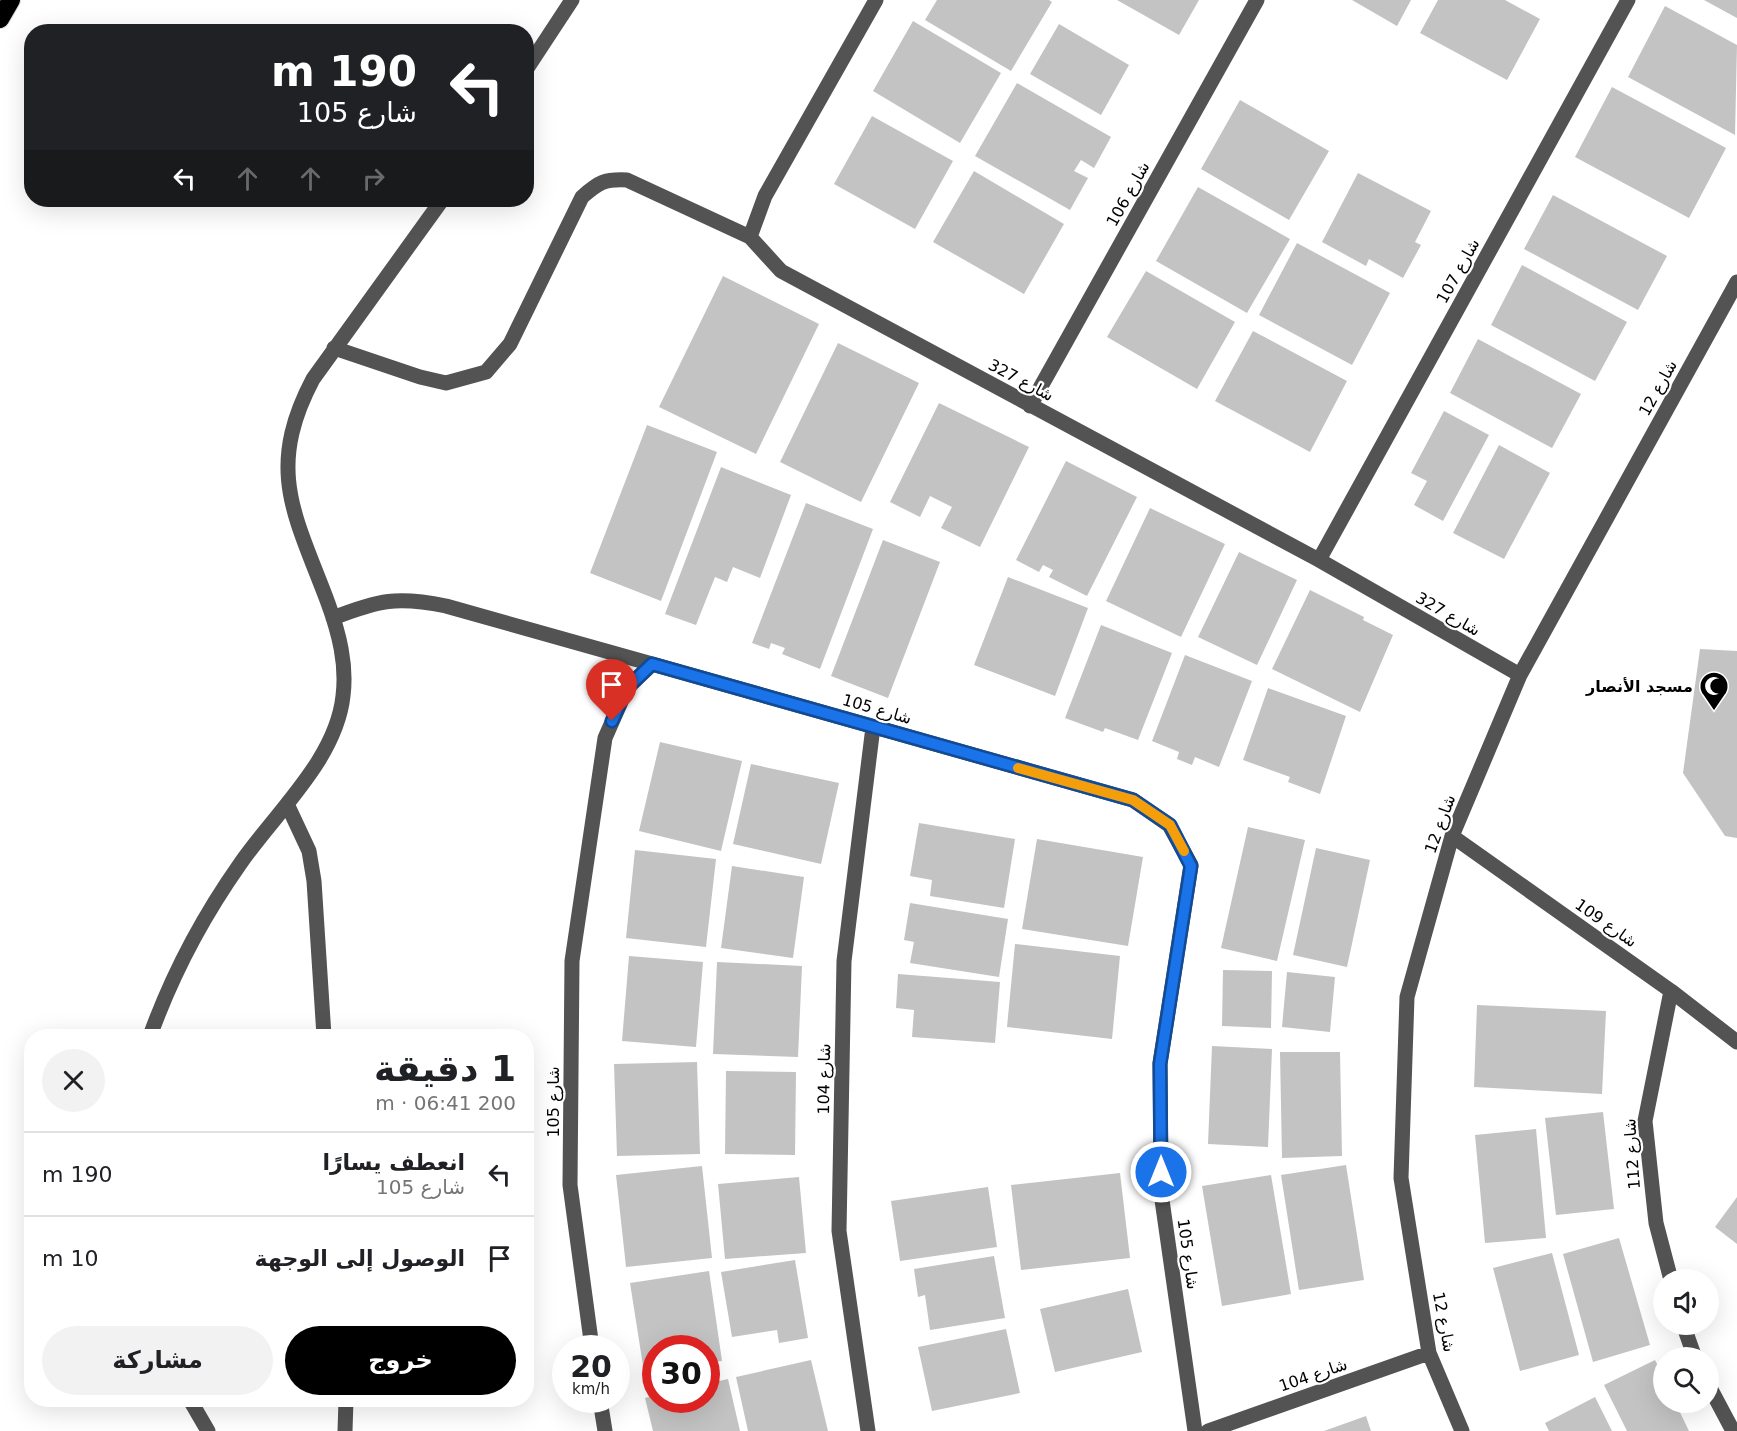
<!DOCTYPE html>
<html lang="ar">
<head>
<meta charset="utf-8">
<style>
	:root { --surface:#fff; --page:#f2f2f2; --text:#202124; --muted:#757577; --line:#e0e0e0; --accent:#000 }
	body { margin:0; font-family:"DejaVu Sans",Vazirmatn,sans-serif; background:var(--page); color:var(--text); direction:rtl; height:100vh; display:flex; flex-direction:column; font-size:22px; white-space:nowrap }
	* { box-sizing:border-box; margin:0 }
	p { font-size:20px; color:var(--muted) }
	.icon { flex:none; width:33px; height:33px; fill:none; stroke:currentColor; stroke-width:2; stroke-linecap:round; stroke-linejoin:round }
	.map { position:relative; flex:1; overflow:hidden; direction:ltr }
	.side { position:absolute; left:24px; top:1029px; width:510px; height:378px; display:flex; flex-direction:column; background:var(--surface); border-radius:24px; box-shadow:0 6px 24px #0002; direction:rtl }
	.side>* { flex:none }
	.top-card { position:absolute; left:24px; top:24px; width:510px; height:183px; border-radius:24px; box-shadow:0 6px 24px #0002; direction:rtl; background:#202124; color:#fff; overflow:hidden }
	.controls { position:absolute; left:1653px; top:1269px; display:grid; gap:12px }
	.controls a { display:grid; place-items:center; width:66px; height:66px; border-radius:50%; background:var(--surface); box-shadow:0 6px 24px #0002; font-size:30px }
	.speed { position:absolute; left:552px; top:1335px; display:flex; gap:12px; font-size:30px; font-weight:700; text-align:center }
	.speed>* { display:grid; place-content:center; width:78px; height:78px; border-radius:50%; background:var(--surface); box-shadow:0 6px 24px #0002; line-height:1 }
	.speed small { font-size:15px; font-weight:400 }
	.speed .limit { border:9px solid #d22; background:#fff; color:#111 }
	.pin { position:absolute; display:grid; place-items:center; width:51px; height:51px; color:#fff; margin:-62px -26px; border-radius:50% 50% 50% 0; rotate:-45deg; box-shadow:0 0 6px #0007 }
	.pin .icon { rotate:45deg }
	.me { position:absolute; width:66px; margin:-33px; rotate:0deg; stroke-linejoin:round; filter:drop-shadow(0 0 4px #0008) }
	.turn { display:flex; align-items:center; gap:21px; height:126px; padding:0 18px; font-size:27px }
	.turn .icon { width:78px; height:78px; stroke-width:2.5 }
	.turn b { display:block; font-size:42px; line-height:51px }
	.lanes { display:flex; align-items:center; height:57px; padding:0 18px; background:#0003; justify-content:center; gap:30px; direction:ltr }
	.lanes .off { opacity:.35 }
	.round { display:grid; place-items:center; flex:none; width:63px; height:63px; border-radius:32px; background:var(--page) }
	.summary { display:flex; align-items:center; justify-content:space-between; height:102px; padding:0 18px }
	h1 { font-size:36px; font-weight:700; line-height:45px }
	.action { display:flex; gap:12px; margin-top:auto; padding:12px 18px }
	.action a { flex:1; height:69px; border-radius:36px; background:var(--accent); color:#fff; font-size:24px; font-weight:700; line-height:69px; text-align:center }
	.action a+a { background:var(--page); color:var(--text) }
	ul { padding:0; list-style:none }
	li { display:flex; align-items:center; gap:18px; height:84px; padding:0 18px; border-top:2px solid var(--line) }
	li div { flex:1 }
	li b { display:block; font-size:22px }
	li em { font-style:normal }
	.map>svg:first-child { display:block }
</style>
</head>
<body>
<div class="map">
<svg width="1737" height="1431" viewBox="0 0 1737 1431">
	<rect width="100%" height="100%" fill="#fff"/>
	<path fill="#c3c3c3" d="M937,0H1049L1052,2L1011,71L925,20Z
		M1117,0H1199L1179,35Z
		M1352,0H1411L1397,26Z
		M1438,0H1505L1540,19L1507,80L1420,33Z
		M1704,0H1737V18Z
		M1665,6L1737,45L1735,135L1628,77Z
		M913,21L1001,73L960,143L873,91Z
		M1059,24L1129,65L1101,115L1030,74Z
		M1017,83L1111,137L1094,168L1081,160L1074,171L1088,178L1070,210L975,156Z
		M1612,87L1726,148L1689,218L1575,157Z
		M1240,100L1329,151L1289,220L1201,169Z
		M872,116L953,161L915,229L834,184Z
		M974,171L1064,224L1024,294L933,242Z
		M1358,173L1431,211L1415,242L1421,245L1403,278L1369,259L1366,266L1322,242Z
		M1198,187L1290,239L1247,313L1156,261Z
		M1553,195L1667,256L1638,310L1524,249Z
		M1297,243L1390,293L1352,365L1259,315Z
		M1522,265L1627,322L1595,381L1491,325Z
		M1146,271L1235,322L1197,389L1107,337Z
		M723,276L819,324L756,454L659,407Z
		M1253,331L1347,381L1310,452L1215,401Z
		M1478,339L1581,394L1552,448L1450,393Z
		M838,343L919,383L861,502L780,462Z
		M939,403L1029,447L980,547L941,528L952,507L930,496L920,517L890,502Z
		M1444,411L1489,435L1443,521L1414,505L1427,481L1411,473Z
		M647,425L717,452L661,601L590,573Z
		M1499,445L1550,473L1504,559L1453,533Z
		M1066,461L1137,497L1087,596L1049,577L1053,570L1043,565L1039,572L1016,560Z
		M721,467L791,495L760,578L733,567L727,582L715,577L696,625L665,614Z
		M806,503L873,529L820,669L782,654L785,648L771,643L769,649L752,643Z
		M1150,508L1225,544L1181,637L1106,601Z
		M883,540L940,562L888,698L831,676Z
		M1239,552L1297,580L1257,665L1198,637Z
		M1008,577L1088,608L1055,696L974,665Z
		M1310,590L1364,617L1363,620L1393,635L1360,712L1272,669Z
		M1101,625L1172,653L1138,740L1105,728L1103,732L1065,718Z
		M1700,649L1737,651V838L1725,836L1683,773Z
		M1185,655L1252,681L1219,767L1195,757L1192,765L1177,759L1179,752L1152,741Z
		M1268,688L1346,716L1320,794L1288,782L1290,777L1243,760Z
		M660,742L742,761L721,851L639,831Z
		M751,764L839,783L821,864L733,844Z
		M919,823L1015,839L1004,908L930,896L932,880L910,876Z
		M1248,827L1305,840L1277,961L1221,948Z
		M1037,839L1143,857L1128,946L1022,929Z
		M1316,848L1370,860L1347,967L1293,955Z
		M635,850L716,859L706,947L626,938Z
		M732,866L804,877L793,958L721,948Z
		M910,903L1008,919L999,977L910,963L914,942L904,940Z
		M1015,944L1120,956L1112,1039L1007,1027Z
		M629,956L703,962L696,1047L622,1041Z
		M717,962L802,966L798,1057L713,1054Z
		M1223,970L1272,971L1271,1028L1222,1026Z
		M1287,972L1335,977L1330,1032L1282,1027Z
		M898,974L1000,982L995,1043L912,1037L914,1010L896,1008Z
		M1477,1005L1606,1011L1602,1094L1474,1087Z
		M1212,1046L1272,1049L1268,1147L1208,1144Z
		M1280,1052H1340L1342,1156L1282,1158Z
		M697,1062L700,1154L617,1156L614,1064Z
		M726,1071L796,1072L795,1155L725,1154Z
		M1603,1112L1614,1209L1556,1215L1545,1118Z
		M1536,1129L1546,1238L1485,1243L1475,1135Z
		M1346,1165L1364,1280L1299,1290L1281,1175Z
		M702,1166L712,1258L626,1267L616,1175Z
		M1120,1173L1130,1258L1021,1270L1011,1185Z
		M1271,1175L1291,1294L1222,1306L1202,1186Z
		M799,1177L806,1253L725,1259L718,1184Z
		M988,1187L997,1247L900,1261L891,1201Z
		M1737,1197V1244L1715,1227Z
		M1619,1238L1650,1345L1593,1362L1563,1254Z
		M1552,1253L1579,1355L1520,1371L1493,1268Z
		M994,1256L1005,1318L930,1330L925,1295L918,1297L914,1269Z
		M795,1260L808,1338L779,1343L777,1330L732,1337L721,1272Z
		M709,1271L722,1361L706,1363V1348H656V1370L644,1372L630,1283Z
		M1128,1289L1142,1352L1055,1372L1040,1309Z
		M1006,1329L1020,1393L932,1411L918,1347Z
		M811,1360L828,1431H748L736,1377Z
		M1655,1360L1664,1378V1402H1675L1689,1431H1627L1604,1385Z
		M728,1379L740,1431H653L645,1398L656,1395V1400H706V1384Z
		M1595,1397L1612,1431H1549L1545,1423Z
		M1366,1416L1371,1431H1324Z"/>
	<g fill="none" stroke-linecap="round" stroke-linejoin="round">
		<g stroke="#dbdbdb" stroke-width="20">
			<path id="highway" d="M0,19L11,0"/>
		</g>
		<path stroke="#535353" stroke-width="15" d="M876,0L765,196L750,237L781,271L1319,560L1520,675
			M526,70L572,0
			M334,348L420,377L446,383L486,372L510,344L582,197C599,182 604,179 627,180L750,237
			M1030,406L1257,0
			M1319,560L1628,0
			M333,618C379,600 397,596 446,606L652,664
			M287,804L309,851L314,881L324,1036
			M1452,836L1671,991L1737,1042
			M1671,991L1645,1121L1656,1223L1671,1280
			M150,1036C172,975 202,918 240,864C275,813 336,760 343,696C347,664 339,633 328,603C295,515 265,470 313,379L442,200
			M1683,1324L1695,1358
			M592,1348L570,1185L572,961L605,738L627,688L652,664L1133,800L1169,825L1191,865L1160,1063L1161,1193L1195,1431
			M1708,1384L1733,1431
			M190,1400L208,1431
			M600,1400L605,1431
			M345,1431L346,1400
			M868,1431L839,1231L844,961L873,727
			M1208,1431L1429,1353
			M1462,1431L1429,1353L1401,1178L1407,997L1452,836L1520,675L1737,282"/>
		<use href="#highway" stroke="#000" stroke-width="18"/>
	</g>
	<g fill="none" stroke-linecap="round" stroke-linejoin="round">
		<g stroke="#114b97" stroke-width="15">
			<path id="route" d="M612,721L627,688L652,664L1133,800L1170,825L1191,866L1160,1064L1161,1172"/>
		</g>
		<use href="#route" stroke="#1a73e8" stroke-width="10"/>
		<path stroke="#f59e0b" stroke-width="10" d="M1018,768L1133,800L1170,825L1184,851"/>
	</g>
	<defs>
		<g id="mosque-pin" transform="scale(1.5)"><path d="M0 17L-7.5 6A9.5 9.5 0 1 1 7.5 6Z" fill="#000" stroke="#fff"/><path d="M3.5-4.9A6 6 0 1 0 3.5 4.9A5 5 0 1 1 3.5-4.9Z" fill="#fff"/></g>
	</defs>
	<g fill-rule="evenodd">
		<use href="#mosque-pin" x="1714" y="686"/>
	</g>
	<g text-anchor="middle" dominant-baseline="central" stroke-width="4.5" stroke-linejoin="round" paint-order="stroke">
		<g font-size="16" fill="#000" stroke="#fff">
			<text transform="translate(1128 194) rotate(-61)">شارع 106</text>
			<text transform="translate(1458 271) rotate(-61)">شارع 107</text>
			<text transform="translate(1021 380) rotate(28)">شارع 327</text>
			<text transform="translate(1658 388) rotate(-61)">شارع 12</text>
			<text transform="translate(1448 614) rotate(30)">شارع 327</text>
			<text transform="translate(877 709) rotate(16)">شارع 105</text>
			<text transform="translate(1440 824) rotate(-70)">شارع 12</text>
			<text transform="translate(1606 923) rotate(35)">شارع 109</text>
			<text transform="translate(824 1079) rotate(-89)">شارع 104</text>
			<text transform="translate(553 1102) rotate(-90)">شارع 105</text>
			<text transform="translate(1632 1154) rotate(-94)">شارع 112</text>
			<text transform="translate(1188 1254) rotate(82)">شارع 105</text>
			<text transform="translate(1444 1322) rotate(79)">شارع 12</text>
			<text transform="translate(1313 1375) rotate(-19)">شارع 104</text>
		</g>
		<g font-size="16" font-weight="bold" fill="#000" stroke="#fff" text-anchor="end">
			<text x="1693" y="686">مسجد الأنصار</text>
		</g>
	</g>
</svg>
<div class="controls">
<a><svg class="icon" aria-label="sound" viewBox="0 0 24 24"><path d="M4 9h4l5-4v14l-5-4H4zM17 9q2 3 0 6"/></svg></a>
<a><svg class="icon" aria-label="search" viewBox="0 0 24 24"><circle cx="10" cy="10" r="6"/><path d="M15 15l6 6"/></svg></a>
</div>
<div class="speed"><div>20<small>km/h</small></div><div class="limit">30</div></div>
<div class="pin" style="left:612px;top:721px;background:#d93025"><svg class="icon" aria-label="arrive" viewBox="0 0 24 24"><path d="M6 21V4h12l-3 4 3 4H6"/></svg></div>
<svg class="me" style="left:1161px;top:1172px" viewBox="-20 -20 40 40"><circle r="17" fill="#1a73e8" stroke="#fff" stroke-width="3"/><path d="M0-11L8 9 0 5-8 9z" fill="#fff"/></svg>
<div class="top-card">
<div class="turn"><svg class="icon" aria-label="left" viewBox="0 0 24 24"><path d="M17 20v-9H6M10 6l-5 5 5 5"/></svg><div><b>190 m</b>شارع 105</div></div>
<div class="lanes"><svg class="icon" aria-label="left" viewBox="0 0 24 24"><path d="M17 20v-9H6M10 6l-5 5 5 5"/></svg><svg class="icon off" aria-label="ahead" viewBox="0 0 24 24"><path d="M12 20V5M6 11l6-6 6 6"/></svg><svg class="icon off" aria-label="ahead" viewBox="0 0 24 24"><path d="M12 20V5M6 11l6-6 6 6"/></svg><svg class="icon off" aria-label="right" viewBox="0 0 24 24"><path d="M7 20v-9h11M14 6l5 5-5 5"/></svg></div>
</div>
<section class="side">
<div class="summary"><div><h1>1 دقيقة</h1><p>200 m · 06:41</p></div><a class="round"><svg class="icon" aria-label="close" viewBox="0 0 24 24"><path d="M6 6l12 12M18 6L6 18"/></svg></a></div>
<ul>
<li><svg class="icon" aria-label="left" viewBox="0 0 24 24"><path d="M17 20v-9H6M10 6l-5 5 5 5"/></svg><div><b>انعطف يسارًا</b><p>شارع 105</p></div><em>190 m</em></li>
<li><svg class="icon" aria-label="arrive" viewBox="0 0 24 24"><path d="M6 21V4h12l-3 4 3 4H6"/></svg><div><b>الوصول إلى الوجهة</b></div><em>10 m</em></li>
</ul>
<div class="action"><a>خروج</a><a>مشاركة</a></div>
</section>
</div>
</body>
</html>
